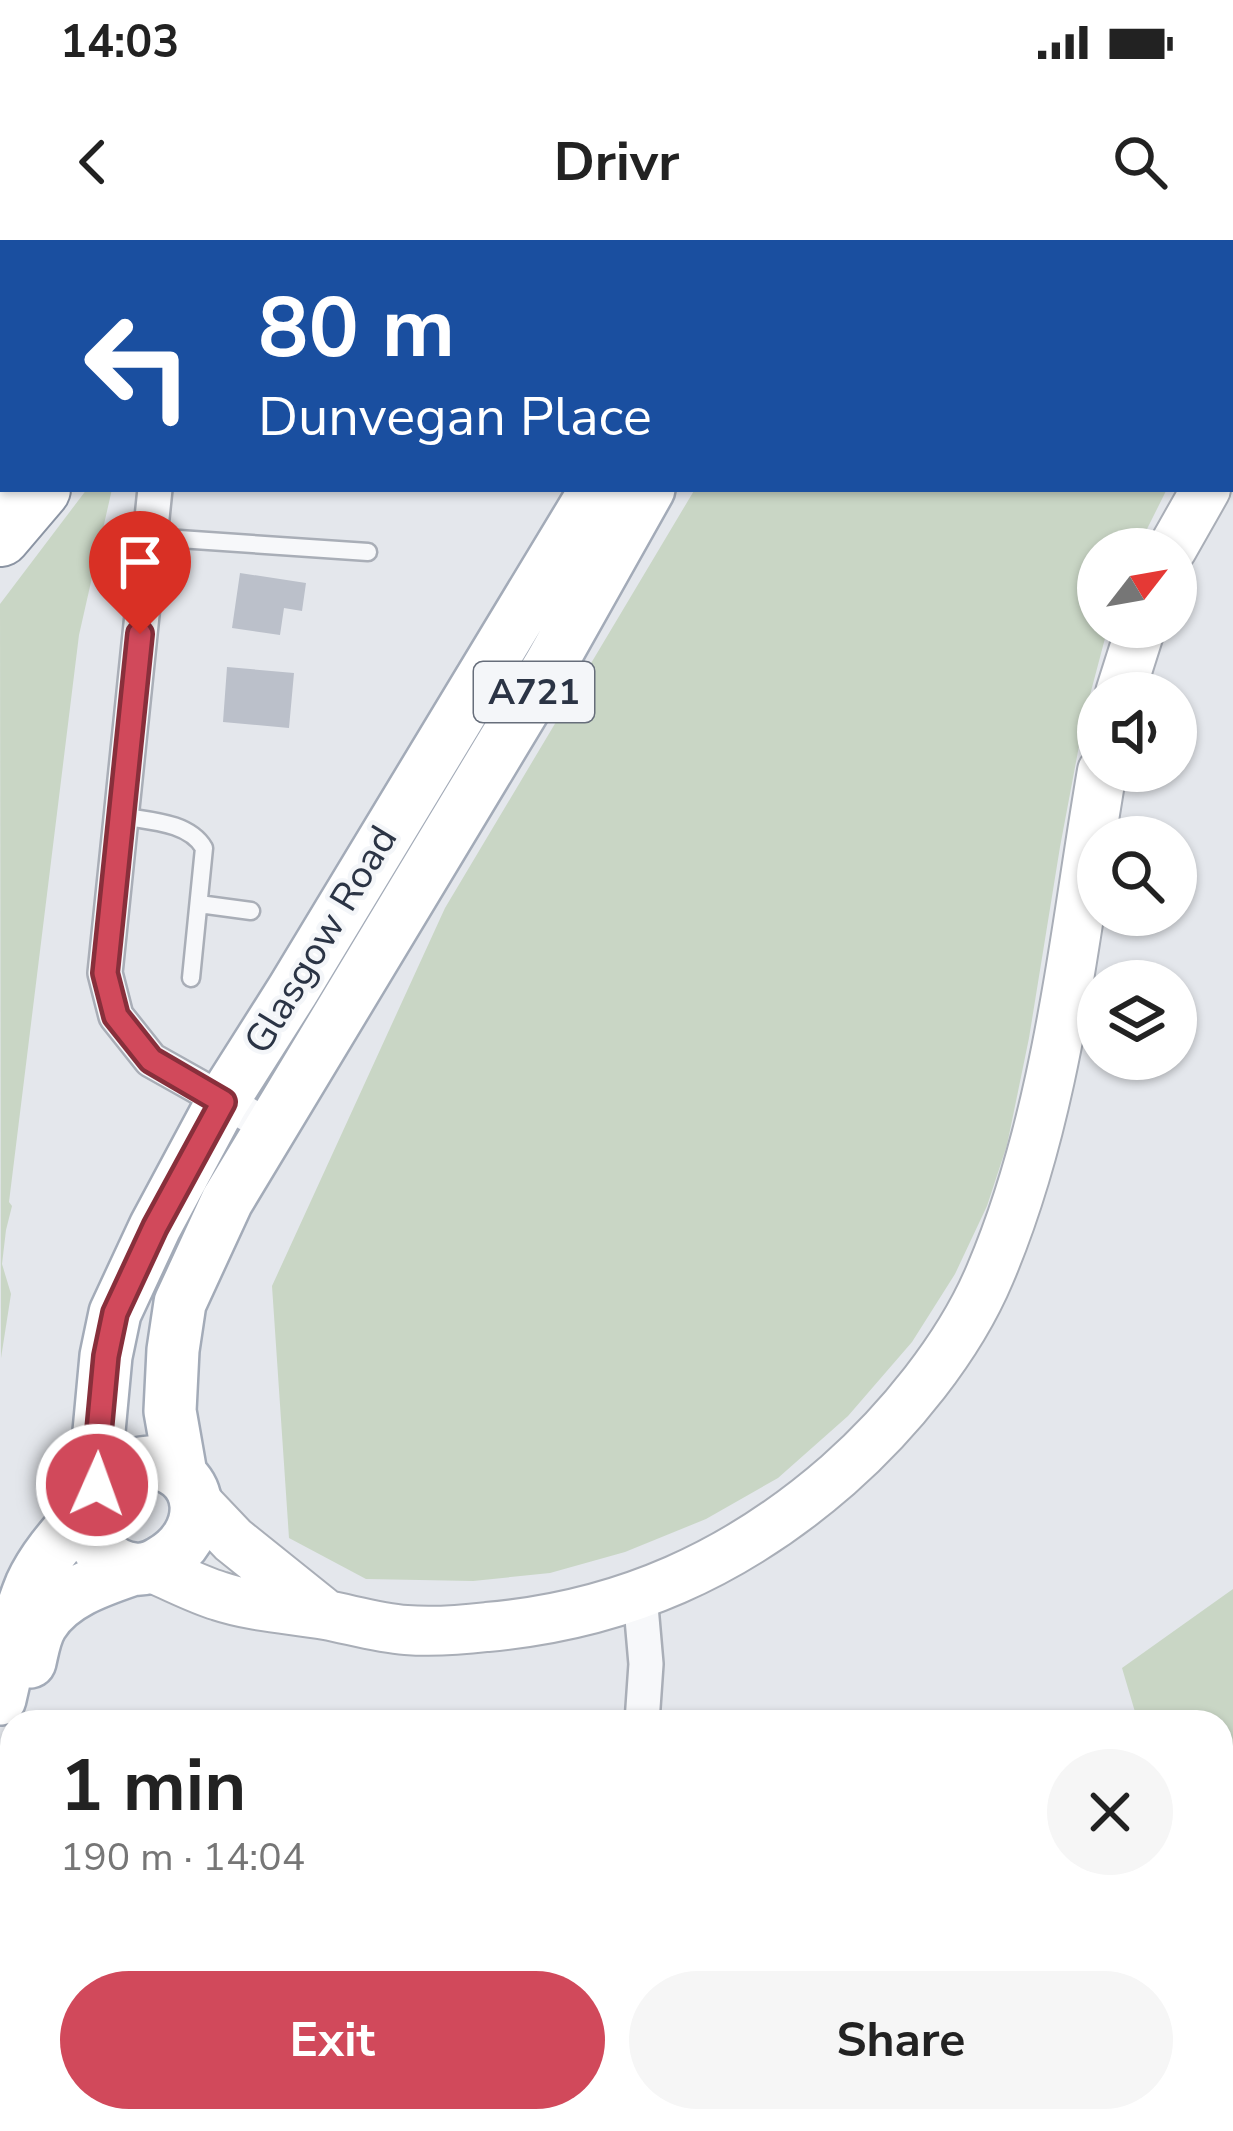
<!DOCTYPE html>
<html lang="en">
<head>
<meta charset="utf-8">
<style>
	:root { --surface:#fff; --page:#f6f6f6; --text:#222; --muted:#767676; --accent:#d1495b }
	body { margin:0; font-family:"Nunito Sans",sans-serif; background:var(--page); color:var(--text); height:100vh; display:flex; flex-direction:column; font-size:45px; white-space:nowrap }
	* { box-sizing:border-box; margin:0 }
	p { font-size:39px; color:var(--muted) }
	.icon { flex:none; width:66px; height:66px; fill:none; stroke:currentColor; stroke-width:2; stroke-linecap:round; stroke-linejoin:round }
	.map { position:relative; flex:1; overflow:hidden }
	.sheet { position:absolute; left:0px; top:1470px; width:1233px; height:423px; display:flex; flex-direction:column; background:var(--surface); border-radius:36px 36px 0 0; box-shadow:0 3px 9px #0004 }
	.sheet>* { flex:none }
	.guide { position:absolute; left:0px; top:0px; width:1233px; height:252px; box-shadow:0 3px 9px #0004; background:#1a4fa0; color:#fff; overflow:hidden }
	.needle { width:78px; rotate:59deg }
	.fabs { position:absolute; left:1077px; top:288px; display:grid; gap:24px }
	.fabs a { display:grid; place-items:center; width:120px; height:120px; border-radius:50%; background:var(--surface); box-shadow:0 3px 9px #0004; font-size:60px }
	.pin { position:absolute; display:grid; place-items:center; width:102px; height:102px; color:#fff; margin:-123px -51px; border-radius:50% 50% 50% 0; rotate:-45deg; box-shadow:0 0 12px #0007 }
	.pin .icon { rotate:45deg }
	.me { position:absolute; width:132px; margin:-66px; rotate:2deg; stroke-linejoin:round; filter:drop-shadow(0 0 9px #0008) }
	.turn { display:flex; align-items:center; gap:42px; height:252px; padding:0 60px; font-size:54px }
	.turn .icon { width:156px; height:156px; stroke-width:2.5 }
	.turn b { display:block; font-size:84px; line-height:102px }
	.round { display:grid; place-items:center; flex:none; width:126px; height:126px; border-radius:63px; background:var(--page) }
	.head { display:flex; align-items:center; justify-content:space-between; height:204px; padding:0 60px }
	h1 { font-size:72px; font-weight:700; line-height:90px }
	.action { display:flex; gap:24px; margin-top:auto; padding:24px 60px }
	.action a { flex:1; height:138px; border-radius:72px; background:var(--accent); color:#fff; font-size:48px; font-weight:700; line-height:138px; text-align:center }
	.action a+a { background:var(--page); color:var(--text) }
	.status { display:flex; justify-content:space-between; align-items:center; height:84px; padding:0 60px; background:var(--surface); direction:ltr }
	.status svg { height:33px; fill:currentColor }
	header { display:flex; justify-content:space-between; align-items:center; height:156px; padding:0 60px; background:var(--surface); font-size:54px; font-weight:700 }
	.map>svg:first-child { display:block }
</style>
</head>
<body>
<div class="status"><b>14:03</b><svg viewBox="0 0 49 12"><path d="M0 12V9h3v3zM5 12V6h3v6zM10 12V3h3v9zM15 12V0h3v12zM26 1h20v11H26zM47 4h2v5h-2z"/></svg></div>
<header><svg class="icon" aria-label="back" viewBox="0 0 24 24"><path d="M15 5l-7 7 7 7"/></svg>Drivr<svg class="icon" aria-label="search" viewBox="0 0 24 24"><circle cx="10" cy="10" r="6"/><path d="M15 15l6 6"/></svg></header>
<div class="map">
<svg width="1233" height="1891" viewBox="0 0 1233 1891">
	<rect width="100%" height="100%" fill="#e4e7ec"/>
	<path fill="#c9d6c5" d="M839,0H1233V154L1230,158V3H837Z
		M87,249H112L79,395L9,962L12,966L6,990L2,1024L11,1054L1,1118L0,364Z
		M695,249H1167L1137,309H1098V387H1108L1085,474L1060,607L1029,798L1007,905L987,966L955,1034L912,1102L848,1176L778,1238L706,1279L625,1312L550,1333L473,1341L366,1339L289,1298L272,1046L445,668Z
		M1233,1349V1621L1221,1624V1482H1138L1122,1428Z"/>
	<path fill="#bbc0ca" d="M240,333L306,343L302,371L284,368L280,395L232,388Z
		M227,427L294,433L289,488L223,482Z
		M626,1881H669V1891H625Z
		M759,1881H823L815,1891H752Z"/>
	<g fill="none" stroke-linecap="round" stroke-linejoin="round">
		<g stroke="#a9aeb7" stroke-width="21">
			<path id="service" d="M150,297L368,312
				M121,576C149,581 189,582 204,608L191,738
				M199,664L251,671
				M42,1891L48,1881"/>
		</g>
		<g stroke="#a9aeb7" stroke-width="38">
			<path id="minor" d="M155,249L105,733L116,776L151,820L272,888
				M640,1355L646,1424L642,1482
				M1221,1770L1222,1726
				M1003,1881L1039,1891
				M362,1891L399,1881
				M914,1891L941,1881
				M1182,1891L1196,1881"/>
		</g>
		<g stroke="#a9aeb7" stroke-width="52">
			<path id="secondary" d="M1230,214L1233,209
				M1172,309L1206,249
				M1120,453L1141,387
				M195,1260L233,1300L324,1373
				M152,1328C174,1337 196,1349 219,1356C252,1367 291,1369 326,1375C352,1380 379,1388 406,1390C432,1392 461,1390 487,1387C623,1375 736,1324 838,1235C898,1182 959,1108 990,1034C1058,874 1073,700 1102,531"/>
		</g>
		<g stroke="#a3abb8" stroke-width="56">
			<path id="primary" d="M730,3L731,0
				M786,3L788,0
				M150,1222C209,1231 210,1295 161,1322C153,1327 145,1330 135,1329C75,1323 67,1229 150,1222Z
				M181,1234L170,1171L173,1110L180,1063L227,961L549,427L649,249
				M97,1245L98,1202L106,1116L115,1073L155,987L222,862L293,750L596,249
				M30,1422C33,1409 35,1395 42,1384C61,1353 102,1340 134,1329
				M0,1459C9,1421 16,1381 31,1345C44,1316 68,1291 89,1267
				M0,1641L12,1552"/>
		</g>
		<g stroke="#8b94a3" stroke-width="64">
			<path id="motorway" d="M683,0L685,3
				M196,3L199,0
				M325,3L331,0
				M0,217L3,214
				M0,296L40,249"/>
		</g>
		<use href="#service" stroke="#f7f8fa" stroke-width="16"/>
		<use href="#minor" stroke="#f7f8fa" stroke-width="33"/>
		<use href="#secondary" stroke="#fff" stroke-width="48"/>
		<use href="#primary" stroke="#fff" stroke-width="51"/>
		<use href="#motorway" stroke="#fff" stroke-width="60"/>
	</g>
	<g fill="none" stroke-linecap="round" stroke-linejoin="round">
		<g stroke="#882f3b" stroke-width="30">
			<path id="route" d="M97,1245L98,1202L106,1116L115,1073L155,987L223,862L151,820L116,776L105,733L140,394"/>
		</g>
		<use href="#route" stroke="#d1495b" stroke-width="21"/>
	</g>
	<g text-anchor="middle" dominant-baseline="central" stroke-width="9" stroke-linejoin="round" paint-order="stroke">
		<rect fill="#f4f6f9" stroke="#676e7b" stroke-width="3" x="474" y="422" width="120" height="60" rx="9"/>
		<g font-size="36" font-weight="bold" fill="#2b3445">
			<text x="534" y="452">A721</text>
		</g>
		<g font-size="39" fill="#2b3445" stroke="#f4f6f9">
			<text transform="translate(321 700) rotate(-59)">Glasgow Road</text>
		</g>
	</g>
</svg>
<div class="fabs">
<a><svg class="needle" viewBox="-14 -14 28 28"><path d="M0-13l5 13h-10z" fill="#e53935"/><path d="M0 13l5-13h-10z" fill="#767676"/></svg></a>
<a><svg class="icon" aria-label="sound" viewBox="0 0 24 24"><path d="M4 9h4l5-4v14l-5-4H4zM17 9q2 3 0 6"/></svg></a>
<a><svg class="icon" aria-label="search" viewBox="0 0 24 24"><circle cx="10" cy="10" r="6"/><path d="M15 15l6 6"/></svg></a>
<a><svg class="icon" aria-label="layers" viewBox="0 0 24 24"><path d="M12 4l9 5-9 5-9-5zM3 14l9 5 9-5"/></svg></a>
</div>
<div class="pin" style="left:140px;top:394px;background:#d93025"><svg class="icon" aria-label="arrive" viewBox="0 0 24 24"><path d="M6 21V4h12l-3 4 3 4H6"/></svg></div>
<svg class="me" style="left:97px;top:1245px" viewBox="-20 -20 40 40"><circle r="17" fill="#d1495b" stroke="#fff" stroke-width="3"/><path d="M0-11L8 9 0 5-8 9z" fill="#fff"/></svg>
<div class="guide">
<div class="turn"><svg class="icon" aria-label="left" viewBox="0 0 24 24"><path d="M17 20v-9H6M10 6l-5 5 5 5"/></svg><div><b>80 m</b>Dunvegan Place</div></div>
</div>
<section class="sheet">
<div class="head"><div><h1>1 min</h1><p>190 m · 14:04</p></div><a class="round"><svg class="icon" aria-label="close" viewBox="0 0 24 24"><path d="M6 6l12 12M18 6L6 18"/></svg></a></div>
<div class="action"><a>Exit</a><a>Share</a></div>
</section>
</div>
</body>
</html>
